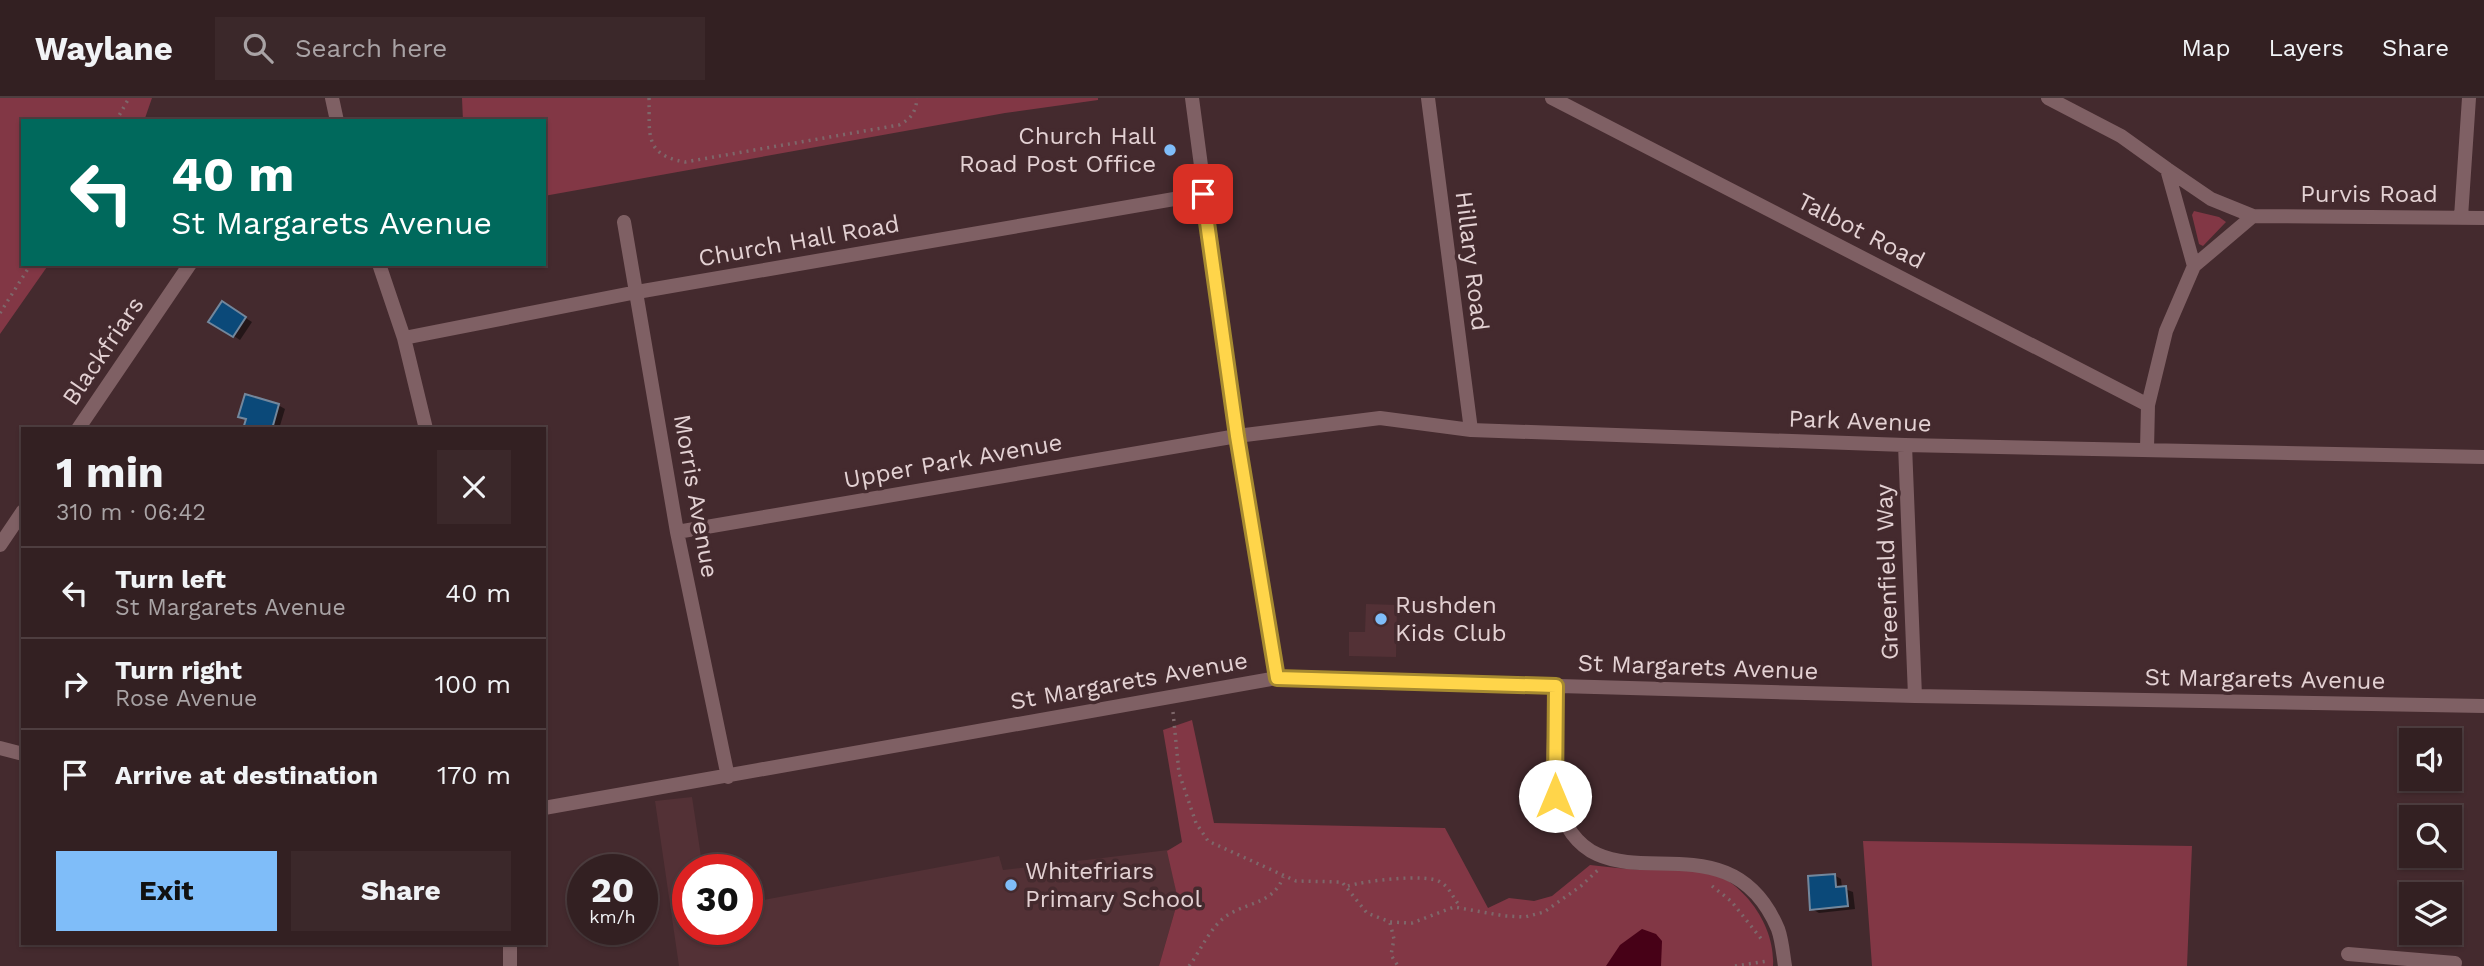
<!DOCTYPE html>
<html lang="en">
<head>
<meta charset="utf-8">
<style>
	:root { --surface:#332022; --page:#3b282a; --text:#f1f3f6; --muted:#a9a3a5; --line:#4e3e40; --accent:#7fbdf9 }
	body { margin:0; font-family:"Work Sans",sans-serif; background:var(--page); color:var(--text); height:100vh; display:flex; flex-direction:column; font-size:26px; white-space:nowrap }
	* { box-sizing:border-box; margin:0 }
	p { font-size:23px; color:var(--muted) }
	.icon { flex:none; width:38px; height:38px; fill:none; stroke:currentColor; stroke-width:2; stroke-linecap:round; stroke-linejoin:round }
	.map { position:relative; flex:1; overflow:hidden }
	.side { position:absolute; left:21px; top:329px; width:525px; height:518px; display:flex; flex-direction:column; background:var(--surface); border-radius:0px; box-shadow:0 2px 5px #0004,0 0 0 2px var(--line) }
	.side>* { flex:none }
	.top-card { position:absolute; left:21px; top:21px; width:525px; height:147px; border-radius:0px; box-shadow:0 2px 5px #0004,0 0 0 2px var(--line); background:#00695c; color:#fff; overflow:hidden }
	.buttons { position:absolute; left:2399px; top:630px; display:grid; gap:14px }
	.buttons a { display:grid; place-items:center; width:63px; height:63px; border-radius:0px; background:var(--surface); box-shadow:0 2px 5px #0004,0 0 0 2px var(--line); font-size:35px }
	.speed { position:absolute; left:567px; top:756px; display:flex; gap:14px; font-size:35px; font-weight:700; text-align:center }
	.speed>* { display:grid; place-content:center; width:91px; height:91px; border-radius:50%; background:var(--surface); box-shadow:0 2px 5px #0004,0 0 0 2px var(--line); line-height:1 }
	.speed small { font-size:18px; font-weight:400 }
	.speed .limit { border:10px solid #d22; background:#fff; color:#111 }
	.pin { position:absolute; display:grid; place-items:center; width:60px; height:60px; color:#fff; margin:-30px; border-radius:14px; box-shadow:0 4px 10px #0006 }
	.me { position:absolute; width:77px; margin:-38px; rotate:0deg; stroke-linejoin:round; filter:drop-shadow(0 0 5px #0008) }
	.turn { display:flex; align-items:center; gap:24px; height:147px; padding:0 35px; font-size:32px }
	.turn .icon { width:91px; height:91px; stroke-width:2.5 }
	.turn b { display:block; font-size:49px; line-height:60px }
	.round { display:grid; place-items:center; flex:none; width:74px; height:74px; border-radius:0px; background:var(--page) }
	.summary { display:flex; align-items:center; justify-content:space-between; height:119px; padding:0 35px }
	h1 { font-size:42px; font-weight:700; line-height:52px }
	.button { display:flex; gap:14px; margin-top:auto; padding:14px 35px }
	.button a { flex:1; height:80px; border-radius:0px; background:var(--accent); color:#111; font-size:28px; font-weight:700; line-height:80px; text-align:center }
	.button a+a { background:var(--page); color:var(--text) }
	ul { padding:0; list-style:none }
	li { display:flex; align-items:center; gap:21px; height:91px; padding:0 35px; border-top:2px solid var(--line) }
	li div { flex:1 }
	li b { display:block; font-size:26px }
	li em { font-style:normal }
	header { display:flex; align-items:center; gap:42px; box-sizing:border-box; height:98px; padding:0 35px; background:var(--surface); border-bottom:2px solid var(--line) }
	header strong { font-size:33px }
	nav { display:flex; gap:38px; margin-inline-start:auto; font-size:24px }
	.search { width:490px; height:63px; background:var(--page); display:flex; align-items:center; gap:18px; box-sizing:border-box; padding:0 24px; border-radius:0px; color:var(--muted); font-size:26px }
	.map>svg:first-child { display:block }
</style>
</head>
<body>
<header>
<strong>Waylane</strong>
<div class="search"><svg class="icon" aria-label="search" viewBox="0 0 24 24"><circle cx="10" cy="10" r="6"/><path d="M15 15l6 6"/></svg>Search here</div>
<nav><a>Map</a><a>Layers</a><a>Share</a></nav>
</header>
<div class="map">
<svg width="2484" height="868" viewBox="0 0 2484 868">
	<rect width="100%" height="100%" fill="#442a2e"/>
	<path fill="#533136" d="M1366,506L1397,507L1396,559L1349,558V534H1365Z
		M692,699L703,772H688V831H747V805L999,758L1003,772L1168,752L1178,802L1159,868H679L655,703Z"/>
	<path fill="#823745" d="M0,0H152L144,23H23V166H49L0,236Z
		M462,0H1098V2L1005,15L544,98V23H463Z
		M2194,113L2219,119L2226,124L2203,148L2199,146L2192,117Z
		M1192,622L1214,725L1445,730L1488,810L1509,800L1534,803L1552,798L1590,767C1608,769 1626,771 1644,772C1659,772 1677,766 1692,768C1738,775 1776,824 1773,868H1159L1178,802L1167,753L1182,744L1163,632Z
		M1863,743L2192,748L2187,868H1872Z"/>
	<path fill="#470117" d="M1642,831L1656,836L1662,843L1661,868H1606L1620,847Z"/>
	<path fill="#0007" d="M222,205L252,224L240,242L211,223Z
		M278,307L285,311L279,331H245L247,322L241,318Z
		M1834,777L1841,781L1842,790L1853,794L1855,811L1819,815L1812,811Z"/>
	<path fill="#0b4979" stroke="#73879c" stroke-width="2" d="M222,203L246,219L233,239L208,224Z
		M245,296L279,306L272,331H243L246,321L238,319Z
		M1835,776L1836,789L1846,788L1848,808L1810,812L1808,778Z"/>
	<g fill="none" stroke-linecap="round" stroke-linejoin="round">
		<path stroke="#7e676a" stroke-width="3.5" stroke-dasharray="2 5" stroke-linecap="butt" d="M649,0C650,35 643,57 685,64L899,27C911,21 916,14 917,0
			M116,23L129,0
			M0,215L31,166
			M1173,614L1179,675L1196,725L1208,743L1296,783L1342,784L1367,815L1390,824L1412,825L1454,809L1505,818L1525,819L1544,814L1581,788L1599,771
			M1348,788C1364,783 1427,775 1440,784C1450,789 1453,801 1461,809
			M1712,788L1731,803L1763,843
			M1390,825L1394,841L1391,857L1398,868
			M1189,868C1202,851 1211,826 1231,815C1252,804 1275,803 1283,779
			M1735,868L1768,863"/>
		<path stroke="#7f6064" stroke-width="14" d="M332,0L337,23
			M1192,0L1237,338L1277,580
			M1428,0L1471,332
			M1552,0L2148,307
			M2048,0L2121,38L2167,71L2194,168L2166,233L2148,307L2147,351
			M2167,71L2211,101L2253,118
			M2461,119L2469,0
			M624,124L677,434L728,679
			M379,166L404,240L426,331
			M2194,168L2253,118L2484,120
			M404,240L637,194L1203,96
			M78,331L190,166
			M1905,347L1915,598
			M677,434L1237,338L1380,320L1471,332L1905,347L2484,359
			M0,447L23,413
			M1556,588C1556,615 1550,677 1556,700C1590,828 1724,703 1778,831C1782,842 1783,856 1785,868
			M0,650L23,656
			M544,710L1277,580L1915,598L2484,608
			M510,845V868
			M2348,856L2455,865"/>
	</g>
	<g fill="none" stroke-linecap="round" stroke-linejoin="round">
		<g stroke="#a68a30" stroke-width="18">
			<path id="route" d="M1203,96L1237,338L1277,580L1556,588L1555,698"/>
		</g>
		<use href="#route" stroke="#ffd54a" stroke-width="12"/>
	</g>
	<g fill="#7fbdf9" stroke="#442a2e" stroke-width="2.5">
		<circle cx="1170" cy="52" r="7"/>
		<circle cx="1381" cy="521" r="7"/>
		<circle cx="1011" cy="787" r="7"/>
	</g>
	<g text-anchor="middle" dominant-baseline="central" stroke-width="7" stroke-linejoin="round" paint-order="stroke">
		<g font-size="24" fill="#e3d1d3" stroke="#442a2e" text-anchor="start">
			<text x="1156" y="38" text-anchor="end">Church Hall<tspan x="1156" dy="28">Road Post Office</tspan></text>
			<text x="1395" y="507">Rushden<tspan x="1395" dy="28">Kids Club</tspan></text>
			<text x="1025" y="773">Whitefriars<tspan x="1025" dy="28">Primary School</tspan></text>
		</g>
		<g font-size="24" fill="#e3d1d3" stroke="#442a2e">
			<text x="2369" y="96">Purvis Road</text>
			<text transform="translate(1861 133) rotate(27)">Talbot Road</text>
			<text transform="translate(799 143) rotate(-10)">Church Hall Road</text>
			<text transform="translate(1472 163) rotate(83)">Hillary Road</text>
			<text transform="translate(103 253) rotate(-56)">Blackfriars</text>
			<text transform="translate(1860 323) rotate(2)">Park Avenue</text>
			<text transform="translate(953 363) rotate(-10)">Upper Park Avenue</text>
			<text transform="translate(696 398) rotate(80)">Morris Avenue</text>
			<text transform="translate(1887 474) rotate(-92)">Greenfield Way</text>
			<text transform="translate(1698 569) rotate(2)">St Margarets Avenue</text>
			<text transform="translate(2265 581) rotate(1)">St Margarets Avenue</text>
			<text transform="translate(1129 583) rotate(-10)">St Margarets Avenue</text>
		</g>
	</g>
</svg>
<div class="buttons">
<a><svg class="icon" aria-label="sound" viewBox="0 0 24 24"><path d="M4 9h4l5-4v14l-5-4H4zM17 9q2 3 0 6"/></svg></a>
<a><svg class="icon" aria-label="search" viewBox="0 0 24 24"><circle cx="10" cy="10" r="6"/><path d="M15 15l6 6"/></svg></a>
<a><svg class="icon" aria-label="layers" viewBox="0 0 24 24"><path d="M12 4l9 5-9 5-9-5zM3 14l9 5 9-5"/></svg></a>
</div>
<div class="speed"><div>20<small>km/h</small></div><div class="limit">30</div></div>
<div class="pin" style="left:1203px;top:96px;background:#d93025"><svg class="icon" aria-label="arrive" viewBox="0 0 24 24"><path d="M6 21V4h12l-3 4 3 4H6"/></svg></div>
<svg class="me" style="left:1555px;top:698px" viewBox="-20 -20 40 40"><circle r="19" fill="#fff"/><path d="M0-13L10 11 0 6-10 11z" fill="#ffd54a"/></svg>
<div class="top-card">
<div class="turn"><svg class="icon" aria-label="left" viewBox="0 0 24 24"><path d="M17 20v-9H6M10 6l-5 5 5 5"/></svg><div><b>40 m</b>St Margarets Avenue</div></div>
</div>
<section class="side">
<div class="summary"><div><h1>1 min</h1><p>310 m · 06:42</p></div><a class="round"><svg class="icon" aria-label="close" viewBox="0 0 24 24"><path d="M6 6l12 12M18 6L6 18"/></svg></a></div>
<ul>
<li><svg class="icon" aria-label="left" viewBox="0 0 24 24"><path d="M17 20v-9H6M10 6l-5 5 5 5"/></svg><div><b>Turn left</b><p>St Margarets Avenue</p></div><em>40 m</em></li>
<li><svg class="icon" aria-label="right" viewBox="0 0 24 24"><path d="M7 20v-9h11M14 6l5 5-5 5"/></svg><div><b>Turn right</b><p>Rose Avenue</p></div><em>100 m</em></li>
<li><svg class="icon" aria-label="arrive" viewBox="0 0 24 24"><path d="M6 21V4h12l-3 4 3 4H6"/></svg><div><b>Arrive at destination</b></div><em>170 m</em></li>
</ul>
<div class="button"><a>Exit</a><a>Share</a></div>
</section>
</div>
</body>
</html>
